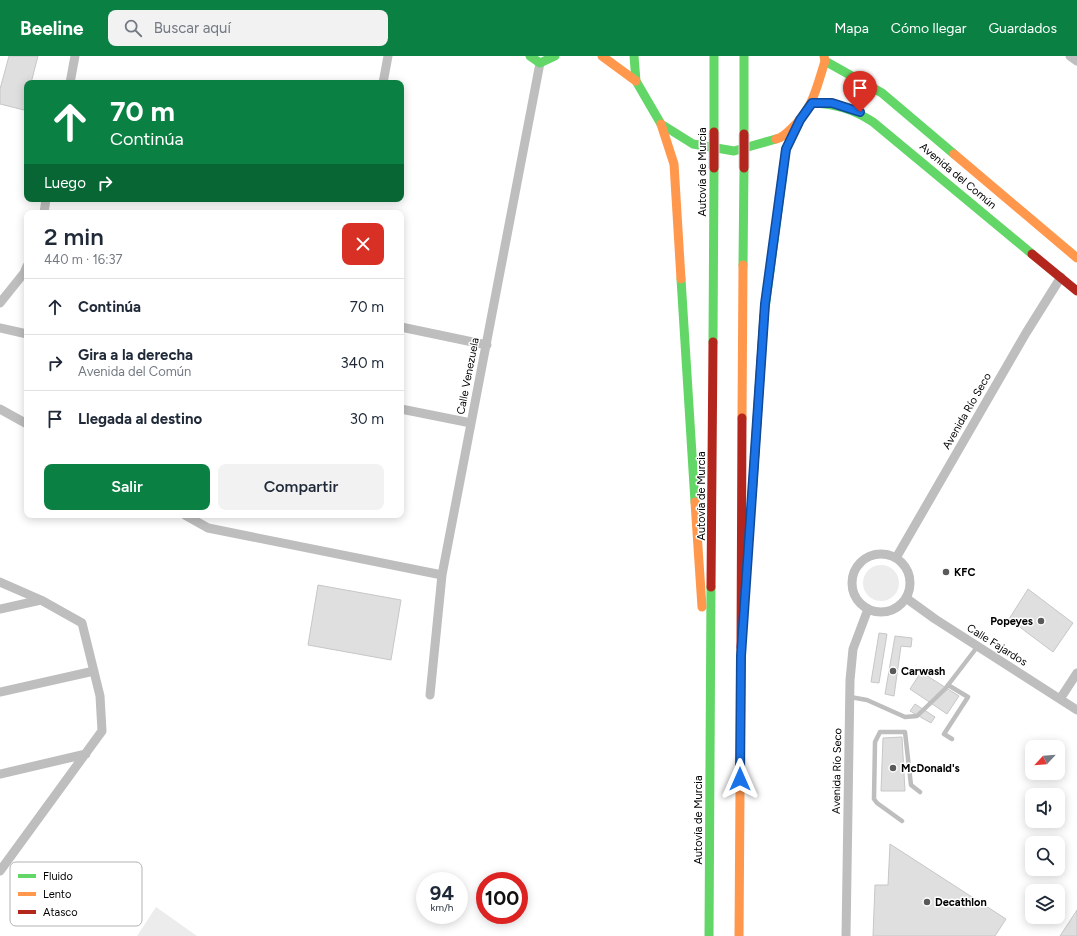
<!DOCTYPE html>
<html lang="es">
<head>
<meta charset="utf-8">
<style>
	:root { --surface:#fff; --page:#f2f2f3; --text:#1f2937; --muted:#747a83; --line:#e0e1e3; --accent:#0b8043 }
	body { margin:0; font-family:Figtree,sans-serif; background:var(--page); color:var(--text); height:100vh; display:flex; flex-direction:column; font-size:15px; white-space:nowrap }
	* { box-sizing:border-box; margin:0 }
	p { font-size:13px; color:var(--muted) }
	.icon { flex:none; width:22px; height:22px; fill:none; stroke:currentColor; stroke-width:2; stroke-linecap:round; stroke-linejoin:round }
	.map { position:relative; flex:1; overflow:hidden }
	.panel { position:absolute; left:24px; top:154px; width:380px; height:308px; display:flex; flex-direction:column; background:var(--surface); border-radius:8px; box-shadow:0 2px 10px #0003 }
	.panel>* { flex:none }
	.banner { position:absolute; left:24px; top:24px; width:380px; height:122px; border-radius:8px; box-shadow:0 2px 10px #0003; background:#0b8043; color:#fff; overflow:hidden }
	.needle { width:26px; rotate:244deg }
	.tools { position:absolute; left:1025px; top:684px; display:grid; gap:8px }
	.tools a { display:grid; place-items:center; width:40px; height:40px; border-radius:8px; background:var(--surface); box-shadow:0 2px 10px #0003; font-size:20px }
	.speed { position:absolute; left:416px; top:816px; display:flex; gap:8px; font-size:20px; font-weight:700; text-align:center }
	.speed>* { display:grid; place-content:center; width:52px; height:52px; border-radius:50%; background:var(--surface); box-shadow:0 2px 10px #0003; line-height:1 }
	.speed small { font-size:10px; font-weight:400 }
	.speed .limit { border:6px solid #d22; background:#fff; color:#111 }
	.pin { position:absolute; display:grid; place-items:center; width:34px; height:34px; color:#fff; margin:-41px -17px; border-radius:50% 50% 50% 0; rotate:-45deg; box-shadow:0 0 4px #0007 }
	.pin .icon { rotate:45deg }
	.me { position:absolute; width:44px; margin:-22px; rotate:0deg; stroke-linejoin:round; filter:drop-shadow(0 0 3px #0008) }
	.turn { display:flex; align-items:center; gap:14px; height:84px; padding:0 20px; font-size:18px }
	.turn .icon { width:52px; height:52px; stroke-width:2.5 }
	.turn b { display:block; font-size:28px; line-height:34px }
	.then { display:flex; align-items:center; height:38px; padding:0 20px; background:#0003; gap:8px; font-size:15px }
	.round { display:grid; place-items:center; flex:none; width:42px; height:42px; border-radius:8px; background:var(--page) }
	.head { display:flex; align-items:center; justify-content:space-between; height:68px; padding:0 20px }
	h1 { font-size:24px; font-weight:600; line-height:30px }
	.cta { display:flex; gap:8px; margin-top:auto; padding:8px 20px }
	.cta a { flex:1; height:46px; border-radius:8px; background:var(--accent); color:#fff; font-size:16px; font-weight:600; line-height:46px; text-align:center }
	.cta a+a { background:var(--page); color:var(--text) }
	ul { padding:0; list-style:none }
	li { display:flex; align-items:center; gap:12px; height:56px; padding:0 20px; border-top:1px solid var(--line) }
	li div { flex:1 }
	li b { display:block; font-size:15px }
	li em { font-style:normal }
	header { display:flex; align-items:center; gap:24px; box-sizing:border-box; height:56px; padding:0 20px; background:var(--accent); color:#fff }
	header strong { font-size:19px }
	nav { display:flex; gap:22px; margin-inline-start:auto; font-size:14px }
	.search { width:280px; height:36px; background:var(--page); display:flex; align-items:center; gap:10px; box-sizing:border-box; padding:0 14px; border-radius:8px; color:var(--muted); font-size:15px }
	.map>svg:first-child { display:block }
</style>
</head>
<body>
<header>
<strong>Beeline</strong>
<div class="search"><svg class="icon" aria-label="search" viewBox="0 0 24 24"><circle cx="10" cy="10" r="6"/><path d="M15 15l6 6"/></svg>Buscar aquí</div>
<nav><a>Mapa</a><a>Cómo llegar</a><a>Guardados</a></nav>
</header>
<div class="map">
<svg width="1077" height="880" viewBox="0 0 1077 880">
	<rect width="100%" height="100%" fill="#fff"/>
	<path fill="#ececec" d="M863 527a18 18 0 1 1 36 0a18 18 0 1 1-36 0Z
		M156,851L197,880H137Z"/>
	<path fill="#dfdfdf" stroke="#c7c7c7" d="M9,0H38L31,27H27V43L24,54L0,48V33Z
		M318,529L401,544L391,604L308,589Z
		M1028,533L1073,567L1053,596L1009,563Z
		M879,577L887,578L879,627L871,626Z
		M895,580L912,582L911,591L901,590L894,640L885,638Z
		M921,616L959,640L947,658L910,633Z
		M915,648L935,661L931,667L910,655Z
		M902,681L905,735H881L883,682Z
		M890,788L1006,863L995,880H873L875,829H888Z
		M1077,854V880H1060Z"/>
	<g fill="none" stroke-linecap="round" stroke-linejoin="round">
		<path stroke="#bebebe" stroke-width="4.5" d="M948,629L968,641L944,678L952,683
			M850,641L867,644L905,661L917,660L945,633L978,590
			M902,765L877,747L874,743L875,686L880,676H905L911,729L920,736"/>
		<path stroke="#bebebe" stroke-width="9" d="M1070,0L1077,5
			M70,27L75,0
			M383,27L388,0
			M44,157L46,143
			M0,247L24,217L27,210
			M401,271L487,289
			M0,272L27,278
			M0,353L27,368
			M401,353L471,367
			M185,459L208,472L442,519
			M852 527a29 29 0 1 1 58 0a29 29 0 1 1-58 0Z
			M896,502L1026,277L1061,221
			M0,526L41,544L82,567L100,640L102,675L0,815
			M906,542L935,563L1077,654
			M0,553L41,544
			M0,636L94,615
			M430,639L442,519L540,7
			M1060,643L1077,617
			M0,718L86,698
			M846,880L850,624L853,593L868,553"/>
		<path stroke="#63d668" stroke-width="9" d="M530,0L540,7L555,0
			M634,0L636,25L661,68L693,88L734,95L776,83
			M714,0V76
			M744,0V78
			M825,5L882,37L954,98
			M812,47C835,48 853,53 873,66L1032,198
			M743,209L744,112
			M681,223L695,446
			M764,260L786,93L800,64
			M713,286L714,112
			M709,880L711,531"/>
		<path stroke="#ff974d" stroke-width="9" d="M602,0L636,25
			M661,68L674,108L681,223
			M776,83C782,82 786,78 791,73C813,52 816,34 825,5L824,0
			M954,98L1077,202
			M742,362L743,209
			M695,446L702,551
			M739,880L741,591"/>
		<path stroke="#b3261e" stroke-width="9" d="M1032,198L1077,235
			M752,440L764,260
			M711,531L713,286
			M741,591L742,362"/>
		<g stroke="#dbdbdb" stroke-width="11" stroke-linecap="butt">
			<path id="jam-bridge" d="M714,76V112
				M744,78V112"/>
		</g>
		<use href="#jam-bridge" stroke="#b3261e" stroke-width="9"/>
	</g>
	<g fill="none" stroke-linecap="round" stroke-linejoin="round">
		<g stroke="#114b97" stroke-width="10">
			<path id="route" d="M740,723L741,600L765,248L786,93L800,64L812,47H832L860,56"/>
		</g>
		<use href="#route" stroke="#1a73e8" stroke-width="7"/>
	</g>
	<g fill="#595959" stroke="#fff" stroke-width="1.5">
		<circle cx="946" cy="516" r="4"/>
		<circle cx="1041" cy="565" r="4"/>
		<circle cx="893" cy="615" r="4"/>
		<circle cx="893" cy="712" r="4"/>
		<circle cx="927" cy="846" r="4"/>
	</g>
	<g text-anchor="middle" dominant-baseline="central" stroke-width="3" stroke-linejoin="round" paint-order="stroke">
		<g font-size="11" fill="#000" stroke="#fff">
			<text transform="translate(702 116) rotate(-90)">Autovía de Murcia</text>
			<text transform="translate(958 120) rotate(40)">Avenida del Común</text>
			<text transform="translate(468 320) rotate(-79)">Calle Venezuela</text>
			<text transform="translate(967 355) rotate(-60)">Avenida Río Seco</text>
			<text transform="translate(701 440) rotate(-90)">Autovía de Murcia</text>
			<text transform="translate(997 589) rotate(32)">Calle Fajardos</text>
			<text transform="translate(837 715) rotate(-89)">Avenida Río Seco</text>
			<text transform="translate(698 764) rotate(-90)">Autovía de Murcia</text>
		</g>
		<g font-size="11" font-weight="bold" fill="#000" stroke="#fff" text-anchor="start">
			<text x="954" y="516">KFC</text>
			<text x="1033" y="565" text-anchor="end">Popeyes</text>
			<text x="901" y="615">Carwash</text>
			<text x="901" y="712">McDonald's</text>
			<text x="935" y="846">Decathlon</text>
		</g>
	</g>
	<rect x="10" y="806" width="132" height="64" rx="6" fill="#fff" stroke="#b2b2b2" stroke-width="1"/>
	<rect x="18" y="818" width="18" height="4" fill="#63d668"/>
	<rect x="18" y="836" width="18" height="4" fill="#ff974d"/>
	<rect x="18" y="854" width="18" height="4" fill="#b3261e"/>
	<g font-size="11" fill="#000">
		<text x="43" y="824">Fluido</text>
		<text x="43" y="842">Lento</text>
		<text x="43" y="860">Atasco</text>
	</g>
</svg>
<div class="tools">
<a><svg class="needle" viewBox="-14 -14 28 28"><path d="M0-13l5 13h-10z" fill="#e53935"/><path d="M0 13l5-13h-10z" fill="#747a83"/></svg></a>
<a><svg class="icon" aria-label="sound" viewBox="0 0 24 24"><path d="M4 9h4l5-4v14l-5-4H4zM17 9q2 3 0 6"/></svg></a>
<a><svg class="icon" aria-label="search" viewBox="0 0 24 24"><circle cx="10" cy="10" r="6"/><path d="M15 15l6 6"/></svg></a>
<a><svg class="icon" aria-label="layers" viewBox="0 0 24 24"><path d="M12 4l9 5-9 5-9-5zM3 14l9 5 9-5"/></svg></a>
</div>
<div class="speed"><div>94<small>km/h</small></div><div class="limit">100</div></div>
<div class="pin" style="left:860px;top:56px;background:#d93025"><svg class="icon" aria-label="arrive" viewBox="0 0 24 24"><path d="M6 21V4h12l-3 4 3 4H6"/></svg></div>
<svg class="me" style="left:740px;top:723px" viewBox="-20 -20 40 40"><path d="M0-17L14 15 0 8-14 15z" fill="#1a73e8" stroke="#fff" stroke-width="4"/></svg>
<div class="banner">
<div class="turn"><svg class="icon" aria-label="ahead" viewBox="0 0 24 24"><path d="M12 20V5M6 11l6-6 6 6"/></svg><div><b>70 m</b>Continúa</div></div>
<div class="then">Luego<svg class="icon" aria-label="right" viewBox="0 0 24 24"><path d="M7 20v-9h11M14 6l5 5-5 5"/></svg></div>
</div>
<section class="panel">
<div class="head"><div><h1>2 min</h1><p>440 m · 16:37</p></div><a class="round" style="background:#d93025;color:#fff"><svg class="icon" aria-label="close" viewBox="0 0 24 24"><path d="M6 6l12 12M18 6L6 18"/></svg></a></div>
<ul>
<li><svg class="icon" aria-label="ahead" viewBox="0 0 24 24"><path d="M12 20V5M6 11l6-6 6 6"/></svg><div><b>Continúa</b></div><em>70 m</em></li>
<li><svg class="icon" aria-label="right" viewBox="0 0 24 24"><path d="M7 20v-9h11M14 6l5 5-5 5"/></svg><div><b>Gira a la derecha</b><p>Avenida del Común</p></div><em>340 m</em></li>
<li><svg class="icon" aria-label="arrive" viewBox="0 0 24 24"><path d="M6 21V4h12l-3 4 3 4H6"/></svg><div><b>Llegada al destino</b></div><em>30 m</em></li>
</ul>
<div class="cta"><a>Salir</a><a>Compartir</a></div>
</section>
</div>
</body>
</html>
